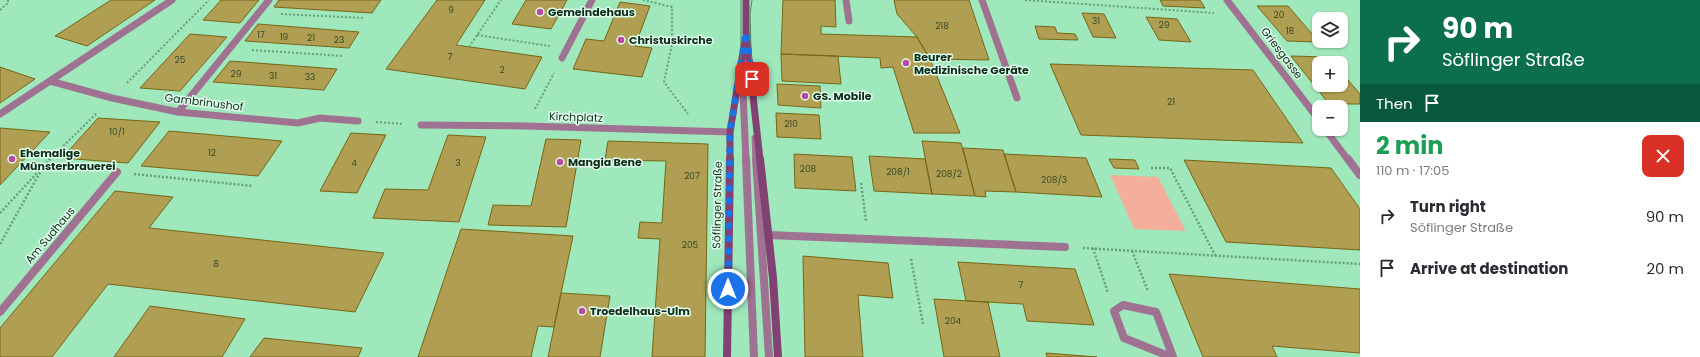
<!DOCTYPE html>
<html lang="en">
<head>
<meta charset="utf-8">
<style>
	:root { --surface:#fff; --page:#f2f2f3; --text:#2b2b33; --muted:#7c7c81 }
	body { margin:0; font-family:Poppins,sans-serif; background:var(--page); color:var(--text); height:100vh; display:flex; flex-direction:column; font-size:15px; white-space:nowrap }
	* { box-sizing:border-box; margin:0 }
	p { font-size:13px; color:var(--muted) }
	.icon { flex:none; width:22px; height:22px; fill:none; stroke:currentColor; stroke-width:2; stroke-linecap:round; stroke-linejoin:round }
	.map { position:relative; flex:1; overflow:hidden }
	.panel { display:flex; flex-direction:column; background:var(--surface); width:340px }
	.panel>* { flex:none }
	.hud { background:#0b6e4f; color:#fff; overflow:hidden }
	.controls { position:absolute; left:1312px; top:12px; display:grid; gap:8px }
	.controls a { display:grid; place-items:center; width:36px; height:36px; border-radius:8px; background:var(--surface); box-shadow:0 1px 3px #0004; font-size:20px }
	.pin { position:absolute; display:grid; place-items:center; width:34px; height:34px; color:#fff; margin:-17px; border-radius:8px; box-shadow:0 2px 6px #0006 }
	.me { position:absolute; width:44px; margin:-22px; rotate:0deg; stroke-linejoin:round; filter:drop-shadow(0 0 3px #0008) }
	.turn { display:flex; align-items:center; gap:14px; height:84px; padding:0 16px; font-size:18px }
	.turn .icon { width:52px; height:52px; stroke-width:2.5 }
	.turn b { display:block; font-size:28px; line-height:34px }
	.then { display:flex; align-items:center; height:38px; padding:0 16px; background:#0003; gap:8px; font-size:15px }
	.round { display:grid; place-items:center; flex:none; width:42px; height:42px; border-radius:8px; background:var(--page) }
	.summary { display:flex; align-items:center; justify-content:space-between; height:68px; padding:0 16px }
	h1 { font-size:24px; font-weight:700; line-height:30px; color:#1e9e55 }
	ul { padding:0; list-style:none }
	li { display:flex; align-items:center; gap:12px; height:52px; padding:0 16px }
	li div { flex:1 }
	li b { display:block; font-size:15px }
	li em { font-style:normal }
	main { display:flex; flex:1; min-height:0 }
	.map>svg:first-child { display:block }
</style>
</head>
<body>
<main>
<div class="map">
<svg width="1360" height="357" viewBox="0 0 1360 357">
	<rect width="100%" height="100%" fill="#9ee8bb"/>
	<path fill="#f3af9b" d="M1110,175L1158,177L1186,231L1134,229Z"/>
	<path fill="#b09f52" stroke="#766616" d="M111,0H155L87,46L55,36Z
		M221,0H259L240,23L203,20Z
		M279,0H381L372,13L274,7Z
		M437,0H485L456,45L542,57L525,89L386,69Z
		M526,0H567L551,29L512,24Z
		M783,0H835L836,27L821,26V34L917,37L930,59L960,133H914L893,67L881,68L880,58L781,54Z
		M894,0H969L989,60L930,59L917,37L897,14Z
		M1160,0H1200L1205,8L1163,6Z
		M620,2L650,6L635,46L652,48L642,77L573,69L586,39L604,41Z
		M1257,6H1288L1319,42L1287,41Z
		M1082,13L1104,14L1116,38L1093,37Z
		M1146,17L1177,19L1191,42L1159,40Z
		M258,24L359,32L349,48L245,41Z
		M1035,26L1055,27L1057,33L1075,34L1078,40L1039,39Z
		M190,34L227,37L180,91L140,88Z
		M781,54L838,56L841,84L782,81Z
		M1291,56L1328,57L1334,63H1319V85H1341V72L1360,94V104H1329Z
		M230,61L337,69L324,90L213,82Z
		M1050,64L1253,70L1303,143L1081,135Z
		M0,67L35,79L0,103Z
		M777,84L820,86L821,108L778,105Z
		M776,113L819,115L821,139L777,137Z
		M98,118L160,122L128,163L62,158Z
		M0,128L50,132L0,185Z
		M169,131L282,141L258,176L141,166Z
		M351,133L386,135L357,193L320,191Z
		M448,135L486,137L459,222L373,218L385,189L428,190Z
		M546,139L581,140L566,227L488,225L493,205L531,206Z
		M608,141L708,144L705,357H652L660,239L638,238L640,222L662,223L666,161L605,160Z
		M922,141L961,143L975,196L932,194Z
		M963,148L1003,150L1016,192L985,191L986,197L975,196Z
		M794,154L852,157L856,191L795,188Z
		M1004,154L1086,158L1102,197L1016,192Z
		M869,156L925,159L932,194L874,191Z
		M1109,159L1135,160L1139,169L1114,168Z
		M1184,160L1331,168L1360,209V250L1226,242Z
		M115,191L173,197L149,228L384,253L355,312L108,284L52,357H0V328Z
		M461,229L573,236L554,327L538,326L531,357H418Z
		M803,256L888,263L893,298L858,295L863,357H805Z
		M958,262L1075,269L1094,325L1027,321L1023,304L966,301Z
		M1169,274L1360,289V353L1272,346L1277,357H1203Z
		M561,293L610,296L600,357H548Z
		M934,299L988,302L1000,357H944Z
		M150,306L245,319L222,357H114Z
		M264,338L362,348L358,357H250Z
		M1046,353L1097,357H1047Z"/>
	<g fill="none" stroke-linecap="round" stroke-linejoin="round">
		<path stroke="#669f7d" stroke-width="2" stroke-dasharray="2 2" stroke-linecap="butt" d="M643,0L672,7V44L664,82L688,114
			M1025,0L1214,13
			M0,10L8,3V0
			M281,14L364,18
			M477,35L550,46
			M469,47L501,0
			M252,50L343,56
			M127,83L209,0
			M535,109L554,73
			M376,122L404,124
			M49,160L97,113"/>
		<path stroke="#669f7d" stroke-width="2.5" stroke-dasharray="2 2" stroke-linecap="butt" d="M45,166L95,170
			M1151,168H1170L1215,255
			M134,174L253,186
			M861,183L866,221
			M0,213L50,159
			M0,244L42,169
			M1083,248L1360,264
			M1093,248L1108,293
			M1132,251L1148,291
			M911,259L923,324"/>
		<path stroke="#9f7292" stroke-width="7" d="M846,0L849,21
			M982,0L1017,98
			M562,58L592,0
			M742,71L746,160
			M755,138L756,160"/>
		<path stroke="#9f7292" stroke-width="8" d="M746,159L754,357
			M756,159L769,357
			M1171,357L1124,338L1114,311L1123,305L1156,312L1173,357"/>
		<path stroke="#9f7292" stroke-width="7" d="M1227,0L1319,120
			M50,81L112,98L178,112L298,123L320,118L358,121
			M178,112L269,0
			M0,114L172,0
			M421,125L526,126L730,132
			M1325,129L1348,160"/>
		<path stroke="#9f7292" stroke-width="8" d="M1348,159L1360,175
			M768,235L1065,247
			M0,312L117,172"/>
		<path stroke="#814172" stroke-width="7" d="M746,0V32L760,160
			M730,160V132L745,40"/>
		<path stroke="#814172" stroke-width="8" d="M760,159L773,278L778,357
			M727,357L730,159"/>
		<path stroke="#508465" stroke-width="1" d="M741,0V60
			M752,0L750,14L752,79"/>
	</g>
	<g fill="none" stroke-linecap="round" stroke-linejoin="round">
		<path stroke="#1a73e8" stroke-width="7" stroke-dasharray="0 12.6" d="M728,289L730,132L746,32L752,79"/>
	</g>
	<g fill="#ba47a2" stroke="#e1feeb" stroke-width="1.5">
		<circle cx="540" cy="12" r="4"/>
		<circle cx="621" cy="40" r="4"/>
		<circle cx="906" cy="63" r="4"/>
		<circle cx="805" cy="96" r="4"/>
		<circle cx="12" cy="159" r="4"/>
		<circle cx="560" cy="162" r="4"/>
		<circle cx="582" cy="311" r="4"/>
	</g>
	<g text-anchor="middle" dominant-baseline="central" stroke-width="3" stroke-linejoin="round" paint-order="stroke">
		<g font-size="9" fill="#354828">
			<text x="451" y="10">9</text>
			<text x="1279" y="15">20</text>
			<text x="1096" y="21">31</text>
			<text x="1164" y="25">29</text>
			<text x="942" y="26">218</text>
			<text x="1290" y="31">18</text>
			<text x="261" y="35">17</text>
			<text x="284" y="37">19</text>
			<text x="311" y="38">21</text>
			<text x="339" y="40">23</text>
			<text x="450" y="57">7</text>
			<text x="180" y="60">25</text>
			<text x="502" y="70">2</text>
			<text x="236" y="74">29</text>
			<text x="273" y="76">31</text>
			<text x="310" y="77">33</text>
			<text x="1171" y="102">21</text>
			<text x="791" y="124">210</text>
			<text x="117" y="132">10/1</text>
			<text x="212" y="153">12</text>
			<text x="354" y="163">4</text>
			<text x="458" y="163">3</text>
			<text x="808" y="169">208</text>
			<text x="898" y="172">208/1</text>
			<text x="949" y="174">208/2</text>
			<text x="692" y="176">207</text>
			<text x="1054" y="180">208/3</text>
			<text x="690" y="245">205</text>
			<text x="216" y="264">8</text>
			<text x="1021" y="285">7</text>
			<text x="953" y="321">204</text>
		</g>
		<g font-size="11" font-weight="bold" fill="#0c2b1a" stroke="#e1feeb" text-anchor="start">
			<text x="548" y="12">Gemeindehaus</text>
			<text x="629" y="40">Christuskirche</text>
			<text x="914" y="57">Beurer<tspan x="914" dy="13">Medizinische Geräte</tspan></text>
			<text x="813" y="96">GS. Mobile</text>
			<text x="20" y="153">Ehemalige<tspan x="20" dy="13">Münsterbrauerei</tspan></text>
			<text x="568" y="162">Mangia Bene</text>
			<text x="590" y="311">Troedelhaus-Ulm</text>
		</g>
		<g font-size="11" fill="#0c2b1a" stroke="#e1feeb">
			<text transform="translate(1282 53) rotate(53)">Griesgasse</text>
			<text transform="translate(204 102) rotate(7)">Gambrinushof</text>
			<text transform="translate(576 117) rotate(2)">Kirchplatz</text>
			<text transform="translate(717 205) rotate(-89)">Söflinger Straße</text>
			<text transform="translate(50 235) rotate(-50)">Am Sudhaus</text>
		</g>
	</g>
</svg>
<div class="controls">
<a><svg class="icon" aria-label="layers" viewBox="0 0 24 24"><path d="M12 4l9 5-9 5-9-5zM3 14l9 5 9-5"/></svg></a>
<a>+</a>
<a>−</a>
</div>
<div class="pin" style="left:752px;top:79px;background:#d93025"><svg class="icon" aria-label="arrive" viewBox="0 0 24 24"><path d="M6 21V4h12l-3 4 3 4H6"/></svg></div>
<svg class="me" style="left:728px;top:289px" viewBox="-20 -20 40 40"><circle r="17" fill="#1a73e8" stroke="#fff" stroke-width="3"/><path d="M0-11L8 9 0 5-8 9z" fill="#fff"/></svg>
</div>
<section class="panel">
<div class="hud">
<div class="turn"><svg class="icon" aria-label="right" viewBox="0 0 24 24"><path d="M7 20v-9h11M14 6l5 5-5 5"/></svg><div><b>90 m</b>Söflinger Straße</div></div>
<div class="then">Then<svg class="icon" aria-label="arrive" viewBox="0 0 24 24"><path d="M6 21V4h12l-3 4 3 4H6"/></svg></div>
</div>
<div class="summary"><div><h1>2 min</h1><p>110 m · 17:05</p></div><a class="round" style="background:#d93025;color:#fff"><svg class="icon" aria-label="close" viewBox="0 0 24 24"><path d="M6 6l12 12M18 6L6 18"/></svg></a></div>
<ul>
<li><svg class="icon" aria-label="right" viewBox="0 0 24 24"><path d="M7 20v-9h11M14 6l5 5-5 5"/></svg><div><b>Turn right</b><p>Söflinger Straße</p></div><em>90 m</em></li>
<li><svg class="icon" aria-label="arrive" viewBox="0 0 24 24"><path d="M6 21V4h12l-3 4 3 4H6"/></svg><div><b>Arrive at destination</b></div><em>20 m</em></li>
</ul>
</section>
</main>
</body>
</html>
